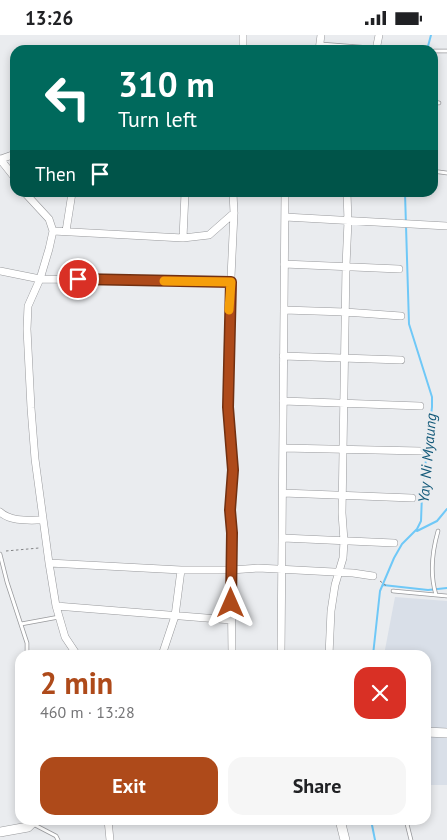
<!DOCTYPE html>
<html lang="en">
<head>
<meta charset="utf-8">
<style>
	:root { --surface:#fff; --page:#f6f6f6; --text:#202124; --muted:#757577; --accent:#ae4a1a }
	body { margin:0; font-family:"PT Sans",sans-serif; background:var(--page); color:var(--text); height:100vh; display:flex; flex-direction:column; font-size:19px; white-space:nowrap }
	* { box-sizing:border-box; margin:0 }
	p { font-size:16px; color:var(--muted) }
	.icon { flex:none; width:28px; height:28px; fill:none; stroke:currentColor; stroke-width:2; stroke-linecap:round; stroke-linejoin:round }
	.map { position:relative; flex:1; overflow:hidden }
	.drawer { position:absolute; left:15px; top:615px; width:416px; height:175px; display:flex; flex-direction:column; background:var(--surface); border-radius:15px; box-shadow:0 2px 8px #0003 }
	.drawer>* { flex:none }
	.guide { position:absolute; left:10px; top:10px; width:428px; height:152px; border-radius:15px; box-shadow:0 2px 8px #0003; background:#00695c; color:#fff; overflow:hidden }
	.pin { position:absolute; display:grid; place-items:center; width:42px; height:42px; color:#fff; margin:-21px; border:2px solid #fff; border-radius:50%; box-shadow:0 1px 5px #0007 }
	.me { position:absolute; width:55px; margin:-28px; rotate:0deg; stroke-linejoin:round; filter:drop-shadow(0 0 4px #0008) }
	.turn { display:flex; align-items:center; gap:18px; height:105px; padding:0 25px; font-size:22px }
	.turn .icon { width:65px; height:65px; stroke-width:2.5 }
	.turn b { display:block; font-size:35px; line-height:42px }
	.then { display:flex; align-items:center; height:48px; padding:0 25px; background:#0003; gap:10px; font-size:19px }
	.round { display:grid; place-items:center; flex:none; width:52px; height:52px; border-radius:15px; background:var(--page) }
	.overview { display:flex; align-items:center; justify-content:space-between; height:85px; padding:0 25px }
	h1 { font-size:30px; font-weight:800; line-height:38px; color:var(--accent) }
	.action { display:flex; gap:10px; margin-top:auto; padding:10px 25px }
	.action a { flex:1; height:58px; border-radius:15px; background:var(--accent); color:#fff; font-size:20px; font-weight:800; line-height:58px; text-align:center }
	.action a+a { background:var(--page); color:var(--text) }
	.status { display:flex; justify-content:space-between; align-items:center; height:35px; padding:0 25px; background:var(--surface); direction:ltr }
	.status svg { height:14px; fill:currentColor }
	.map>svg:first-child { display:block }
</style>
</head>
<body>
<div class="status"><b>13:26</b><svg viewBox="0 0 49 12"><path d="M0 12V9h3v3zM5 12V6h3v6zM10 12V3h3v9zM15 12V0h3v12zM26 1h20v11H26zM47 4h2v5h-2z"/></svg></div>
<div class="map">
<svg width="447" height="805" viewBox="0 0 447 805">
	<rect width="100%" height="100%" fill="#eaecef"/>
	<path fill="#d9dfe8" d="M395,562L447,566V750H426V620H384Z"/>
	<g fill="none" stroke-linecap="round" stroke-linejoin="round">
		<path stroke="#6fc8f7" stroke-width="2" d="M427,15L431,0
			M417,496L437,486L447,474
			M383,550L428,555L447,553
			M373,620L380,556L394,523L402,509L417,494L421,486L422,459L432,372V362L409,289L405,158
			M371,785L375,805"/>
		<g stroke="#98999c" stroke-width="4.5">
			<path id="service" d="M321,9L372,13L377,12L399,15
				M434,16H447
				M432,66L439,68
				M432,136L447,138
				M0,519L7,547L27,608V620
				M393,556L447,561
				M436,560C430,540 432,517 438,496
				M21,589L59,582
				M406,785L411,805
				M33,789L56,801L58,805"/>
		</g>
		<g stroke="#98999c" stroke-width="8">
			<path id="minor" d="M243,0V15
				M319,15L321,0
				M376,15L379,0
				M0,124L15,143
				M1,124L15,119
				M25,158L49,184L53,196L49,214L40,244L28,271L27,294L31,373L35,424L49,528L56,571L65,602L77,620
				M285,182L447,191
				M53,196L183,203L209,200L234,178
				M66,196L72,158
				M183,203L185,158
				M284,229L399,234
				M0,236L40,244L231,247
				M284,275L345,277L401,281
				M283,321L401,325
				M283,366L420,371
				M283,413L421,416
				M283,458L412,463
				M0,477C11,487 29,485 43,485
				M283,503L394,508
				M49,528L181,535H231L258,533L353,538L373,541
				M56,571L231,585
				M162,620L175,581L181,535
				M232,620L231,535L232,499L231,475L233,435L227,372L228,306L234,178L233,158
				M281,620L285,158
				M329,620L331,576L335,550L343,523L344,506L342,478L346,231L348,186L347,158
				M108,785L110,805"/>
		</g>
		<g stroke="#98999c" stroke-width="10">
			<path id="tertiary" d="M426,697L447,698
				M340,785L345,805
				M0,797L28,792L35,785"/>
		</g>
		<path stroke="#838486" stroke-width="1" stroke-dasharray="2.5 2.5" stroke-linecap="butt" d="M6,516L39,513
			M380,546L388,552"/>
		<use href="#service" stroke="#fff" stroke-width="3"/>
		<use href="#minor" stroke="#fff" stroke-width="7"/>
		<use href="#tertiary" stroke="#fff" stroke-width="9"/>
	</g>
	<g fill="none" stroke-linecap="round" stroke-linejoin="round">
		<g stroke="#713011" stroke-width="12">
			<path id="route" d="M78,244L231,247L228,372L233,435L230,475L232,498L231,568"/>
		</g>
		<use href="#route" stroke="#ae4a1a" stroke-width="9"/>
		<path stroke="#f59e0b" stroke-width="9" d="M164,246L231,247L229,275"/>
	</g>
	<g text-anchor="middle" dominant-baseline="central" stroke-width="5" stroke-linejoin="round" paint-order="stroke">
		<g font-size="15" font-style="italic" fill="#135979" stroke="#eaecef">
			<text transform="translate(427 423) rotate(-85)">Yay Ni Myaung</text>
		</g>
	</g>
</svg>
<div class="pin" style="left:78px;top:244px;background:#d93025"><svg class="icon" aria-label="arrive" viewBox="0 0 24 24"><path d="M6 21V4h12l-3 4 3 4H6"/></svg></div>
<svg class="me" style="left:231px;top:568px" viewBox="-20 -20 40 40"><path d="M0-17L14 15 0 8-14 15z" fill="#ae4a1a" stroke="#fff" stroke-width="4"/></svg>
<div class="guide">
<div class="turn"><svg class="icon" aria-label="left" viewBox="0 0 24 24"><path d="M17 20v-9H6M10 6l-5 5 5 5"/></svg><div><b>310 m</b>Turn left</div></div>
<div class="then">Then<svg class="icon" aria-label="arrive" viewBox="0 0 24 24"><path d="M6 21V4h12l-3 4 3 4H6"/></svg></div>
</div>
<section class="drawer">
<div class="overview"><div><h1>2 min</h1><p>460 m · 13:28</p></div><a class="round" style="background:#d93025;color:#fff"><svg class="icon" aria-label="close" viewBox="0 0 24 24"><path d="M6 6l12 12M18 6L6 18"/></svg></a></div>
<div class="action"><a>Exit</a><a>Share</a></div>
</section>
</div>
</body>
</html>
